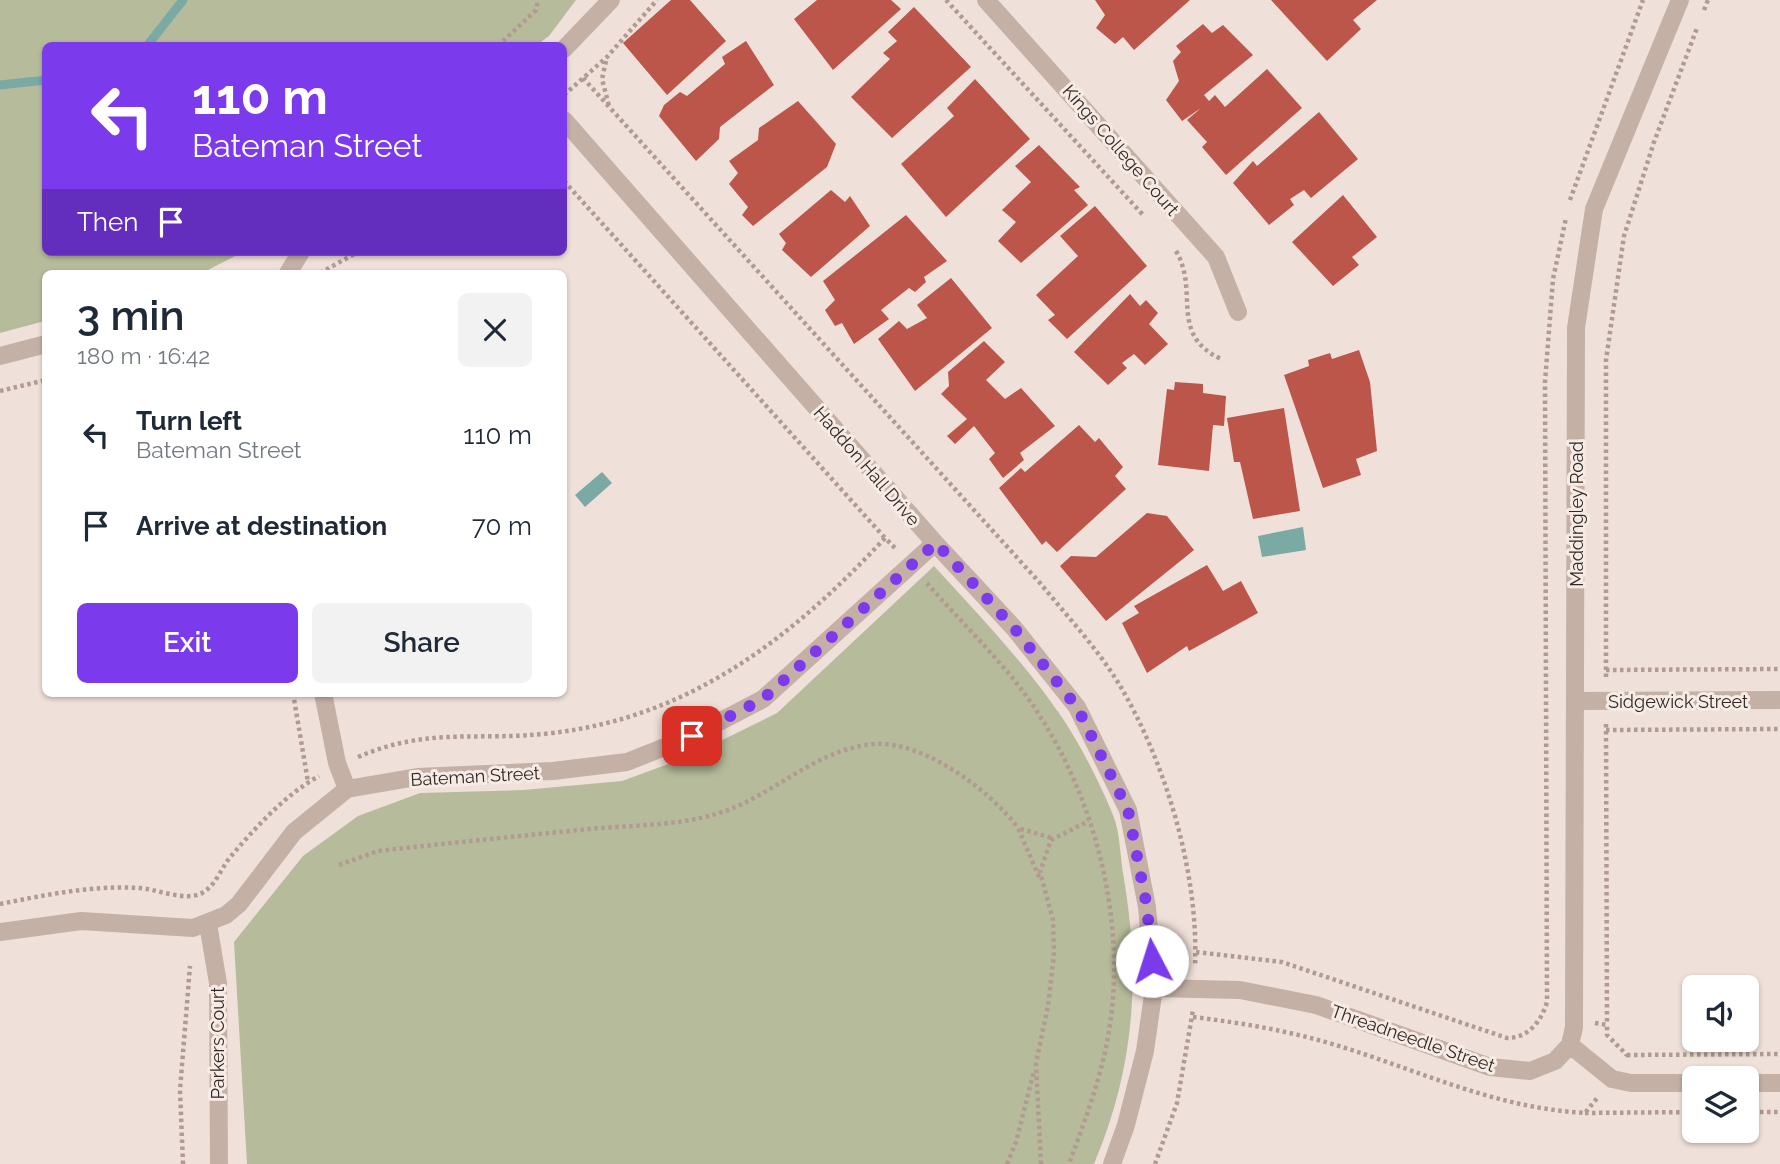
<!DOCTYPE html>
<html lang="en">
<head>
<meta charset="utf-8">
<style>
	:root { --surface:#fff; --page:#f2f2f3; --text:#1f2937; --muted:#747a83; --accent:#7c3aed }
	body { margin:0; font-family:Raleway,sans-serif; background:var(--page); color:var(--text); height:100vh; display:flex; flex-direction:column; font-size:26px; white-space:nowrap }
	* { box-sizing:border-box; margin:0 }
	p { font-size:23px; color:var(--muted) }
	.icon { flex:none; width:38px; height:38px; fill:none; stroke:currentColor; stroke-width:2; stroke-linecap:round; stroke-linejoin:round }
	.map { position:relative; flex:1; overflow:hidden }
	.panel { position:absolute; left:42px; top:270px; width:525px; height:427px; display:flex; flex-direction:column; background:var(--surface); border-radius:10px; box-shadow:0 2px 5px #0004 }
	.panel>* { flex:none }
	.hud { position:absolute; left:42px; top:42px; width:525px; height:214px; border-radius:10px; box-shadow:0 2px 5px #0004; background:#7c3aed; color:#fff; overflow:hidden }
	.buttons { position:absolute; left:1682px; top:975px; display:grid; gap:14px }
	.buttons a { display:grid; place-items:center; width:77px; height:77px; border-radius:10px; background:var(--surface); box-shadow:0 2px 5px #0004; font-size:35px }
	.pin { position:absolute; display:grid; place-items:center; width:60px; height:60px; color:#fff; margin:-30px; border-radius:14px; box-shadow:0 4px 10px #0006 }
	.me { position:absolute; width:77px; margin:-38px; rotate:355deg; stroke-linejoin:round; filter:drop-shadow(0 0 5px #0008) }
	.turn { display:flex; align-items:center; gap:24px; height:147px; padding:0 35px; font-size:32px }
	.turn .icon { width:91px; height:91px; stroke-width:2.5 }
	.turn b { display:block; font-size:49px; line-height:60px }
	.then { display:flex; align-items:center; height:66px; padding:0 35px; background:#0003; gap:14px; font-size:26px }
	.round { display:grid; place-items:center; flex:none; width:74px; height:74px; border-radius:10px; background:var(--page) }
	.overview { display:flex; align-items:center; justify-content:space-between; height:119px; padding:0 35px }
	h1 { font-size:42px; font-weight:600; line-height:52px }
	.button { display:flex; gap:14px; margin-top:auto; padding:14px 35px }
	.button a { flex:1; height:80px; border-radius:10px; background:var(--accent); color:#fff; font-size:28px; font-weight:600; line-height:80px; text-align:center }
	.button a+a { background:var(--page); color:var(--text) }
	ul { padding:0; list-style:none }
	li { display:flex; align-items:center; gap:21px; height:91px; padding:0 35px }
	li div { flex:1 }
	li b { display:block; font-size:26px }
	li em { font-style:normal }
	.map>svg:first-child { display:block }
</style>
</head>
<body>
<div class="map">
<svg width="1780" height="1164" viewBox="0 0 1780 1164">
	<rect width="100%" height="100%" fill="#efe1d9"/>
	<path fill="#b6bc9b" d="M0,0H576L549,36L537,45L46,46V252H243L202,273H46L45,321L0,333Z
		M934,566C978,614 1024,662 1061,716C1078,740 1102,787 1113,815C1120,832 1120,854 1123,873C1141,976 1135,1067 1094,1164H247L234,942L303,856L358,816L420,793L523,790L622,781L690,756L777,713Z"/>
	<path fill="#7ba9a4" d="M602,472L612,483L585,507L575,495Z
		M1303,527L1306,550L1262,557L1258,536Z"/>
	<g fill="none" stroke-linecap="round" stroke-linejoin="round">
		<path stroke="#7ba9a4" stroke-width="9" d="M147,46L183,0
			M0,85L46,80"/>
	</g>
	<path fill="#bc554a" d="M671,0H690L726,41L667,95L623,43Z
		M817,0H891L901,9L833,70L794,19Z
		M1095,0H1190L1134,50L1123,37L1115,44L1096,28L1105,15Z
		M1271,0H1377L1353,20L1361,29L1327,61Z
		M914,7L971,67L892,138L851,97L890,59L883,53L897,41L888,32Z
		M1203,24L1212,33L1223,25L1253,55L1204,95L1209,101L1215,95L1225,107L1267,69L1302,108L1226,175L1202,147L1207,142L1187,120L1201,108L1182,121L1166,100L1179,81L1173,61L1181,52L1176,46Z
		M746,41L774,85L720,127L719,139L696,161L659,116L664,105L680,92L687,96L725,64L722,57Z
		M975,79L1030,139L946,217L901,164L954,116L947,108Z
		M798,101L836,144L827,167L753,226L742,215L748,207L729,184L738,173L729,161L758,140L759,128Z
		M1319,112L1358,159L1311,198L1304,190L1290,199L1294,205L1269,225L1233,183L1253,161L1257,166Z
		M1039,145L1080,187L1074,190L1088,205L1021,263L998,241L1016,222L1002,210L1031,182L1015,166Z
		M831,190L845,202L850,196L870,226L811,277L782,250L786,243L779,234Z
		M1343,195L1377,237L1352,257L1359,265L1333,286L1292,242Z
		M1095,206L1147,266L1067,339L1048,320L1055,315L1036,295L1078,256L1060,236Z
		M906,215L947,261L924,277L926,282L915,292L909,288L881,310L889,319L854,344L842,323L835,326L825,310L835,300L823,281Z
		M951,278L992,328L915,391L878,339L899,321L907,329L927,318L917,305Z
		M1130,294L1140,306L1146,300L1158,313L1149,324L1168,344L1145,365L1134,354L1122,363L1127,368L1108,385L1074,352Z
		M984,341L1005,362L986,380L1005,399L1021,388L1055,426L1020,453L1024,460L1003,478L989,459L995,453L974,426L955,444L947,436L967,419L941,394L949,386L948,372Z
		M1359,350L1370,382L1377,451L1356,459L1361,475L1323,488L1284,375L1309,366L1308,360L1330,353L1332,359Z
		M1175,382L1203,384V393L1226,396L1224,426L1213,425L1209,471L1158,465L1167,389L1174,390Z
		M1284,408L1300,511L1253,519L1240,462H1234L1227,418Z
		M1079,425L1095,442L1099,438L1123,467L1115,476L1126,489L1057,552L1046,541L1042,545L999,488L1021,468L1025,472Z
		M1147,513L1167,516L1194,550L1106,621L1060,566L1071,556L1096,557Z
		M1207,565L1223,591L1241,581L1258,613L1189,651L1187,646L1147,673L1122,623L1139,613L1134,606Z"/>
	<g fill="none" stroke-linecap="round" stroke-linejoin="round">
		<path stroke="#b19a91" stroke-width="4.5" stroke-dasharray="3.5 3.5" stroke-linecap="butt" d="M946,0L1144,216
			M1704,10L1708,0
			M498,46L536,10L538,0
			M606,61L602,79L609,106
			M583,78L1040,583C1067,616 1097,648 1119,684C1166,763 1199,874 1195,966
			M564,95L607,57L657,0
			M564,181L885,538
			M1570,200L1643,0
			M1176,251C1200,292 1168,334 1221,359
			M320,273L358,252
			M0,391L46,380
			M927,583C962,624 1004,662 1034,707C1097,800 1128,926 1108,1037C1100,1081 1084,1123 1069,1164
			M1606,670L1780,669
			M1606,677V360L1624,236L1654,142L1697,28
			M293,693L308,782
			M1606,724L1607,1025
			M1606,730L1780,729
			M358,757C430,726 480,742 552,733C691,717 793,637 885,538L895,548
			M339,865L378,851C449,843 519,836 590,829C632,825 676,826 716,814C774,797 813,749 875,744C924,741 991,791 1018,828
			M1039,877L1018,828L1052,838
			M0,904C45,895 93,885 139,888C157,889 185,902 202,893C217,885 221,867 232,855C257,826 285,795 319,776
			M1196,952L1282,962L1507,1038C1528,1038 1541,1022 1547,1002L1545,382L1553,279L1566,218
			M1193,1017C1243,1023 1290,1031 1339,1046C1423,1072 1496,1108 1585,1113L1598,1097
			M1595,1023L1607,1025V1035L1627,1055L1625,1058
			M1627,1055L1780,1054
			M1746,1112H1780
			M1585,1113L1694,1112
			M183,1164L180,1090L190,966
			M1007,1164L1016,1142L1034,1071
			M1041,1164L1036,1063L1048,1006L1054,954L1053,920L1040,872L1051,840L1089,821
			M1155,1164L1177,1103L1193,1010"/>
		<path stroke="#c5b0a6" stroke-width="18" d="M986,0L1216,257L1238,312
			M564,49L611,0
			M564,120L935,543L1014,628L1077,707L1128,810L1147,907L1154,988L1145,1051L1126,1125L1112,1164
			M288,273L301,252
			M0,356L46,344
			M323,693L337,763L347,789
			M1576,701L1780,700
			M208,924L218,983L219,1164
			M0,932L81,921L193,928L226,915L239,904L294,832L347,789L417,777L553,771L627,762L692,736L763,699L935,543
			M1154,988L1240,990L1316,1005L1490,1067L1530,1071L1555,1061L1570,1045L1574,1027L1576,328L1594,209L1680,0
			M1570,1045L1612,1079L1631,1083H1694
			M1746,1083H1780"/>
	</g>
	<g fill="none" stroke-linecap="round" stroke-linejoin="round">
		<path stroke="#7c3aed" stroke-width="12" stroke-dasharray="0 21.6" d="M692,736L763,699L936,543L1014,628L1077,707L1128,810L1147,907L1152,961"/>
	</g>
	<g text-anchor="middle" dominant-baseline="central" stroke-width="6" stroke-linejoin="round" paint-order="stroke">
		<g font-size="18" fill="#322826" stroke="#f7ece5">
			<text transform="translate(1121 150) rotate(49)">Kings College Court</text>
			<text transform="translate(867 466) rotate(49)">Haddon Hall Drive</text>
			<text transform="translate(1576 514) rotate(-90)">Maddingley Road</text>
			<text x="1678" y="701">Sidgewick Street</text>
			<text transform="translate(475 776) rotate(-3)">Bateman Street</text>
			<text transform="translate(1413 1038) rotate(19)">Threadneedle Street</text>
			<text transform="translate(217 1043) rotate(-90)">Parkers Court</text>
		</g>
	</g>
</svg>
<div class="buttons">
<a><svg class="icon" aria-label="sound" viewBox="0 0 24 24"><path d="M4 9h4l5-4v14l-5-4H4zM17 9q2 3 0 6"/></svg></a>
<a><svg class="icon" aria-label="layers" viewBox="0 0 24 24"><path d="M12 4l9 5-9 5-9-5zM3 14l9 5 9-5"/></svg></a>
</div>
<div class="pin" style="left:692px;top:736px;background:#d93025"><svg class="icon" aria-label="arrive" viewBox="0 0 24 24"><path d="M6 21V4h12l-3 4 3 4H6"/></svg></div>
<svg class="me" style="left:1152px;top:961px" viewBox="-20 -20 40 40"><circle r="19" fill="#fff"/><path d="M0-13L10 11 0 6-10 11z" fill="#7c3aed"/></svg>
<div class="hud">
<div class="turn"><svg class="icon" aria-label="left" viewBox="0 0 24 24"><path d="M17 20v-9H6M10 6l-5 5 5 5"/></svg><div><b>110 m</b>Bateman Street</div></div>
<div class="then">Then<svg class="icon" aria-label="arrive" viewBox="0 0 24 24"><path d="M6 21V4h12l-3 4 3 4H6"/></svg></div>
</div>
<section class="panel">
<div class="overview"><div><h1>3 min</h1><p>180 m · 16:42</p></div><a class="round"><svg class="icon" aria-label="close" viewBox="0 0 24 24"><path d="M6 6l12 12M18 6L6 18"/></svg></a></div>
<ul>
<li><svg class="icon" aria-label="left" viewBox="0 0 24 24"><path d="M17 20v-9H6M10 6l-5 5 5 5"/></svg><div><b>Turn left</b><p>Bateman Street</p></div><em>110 m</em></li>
<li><svg class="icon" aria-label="arrive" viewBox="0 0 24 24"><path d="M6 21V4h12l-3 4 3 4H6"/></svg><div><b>Arrive at destination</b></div><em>70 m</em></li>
</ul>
<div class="button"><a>Exit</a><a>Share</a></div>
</section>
</div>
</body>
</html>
